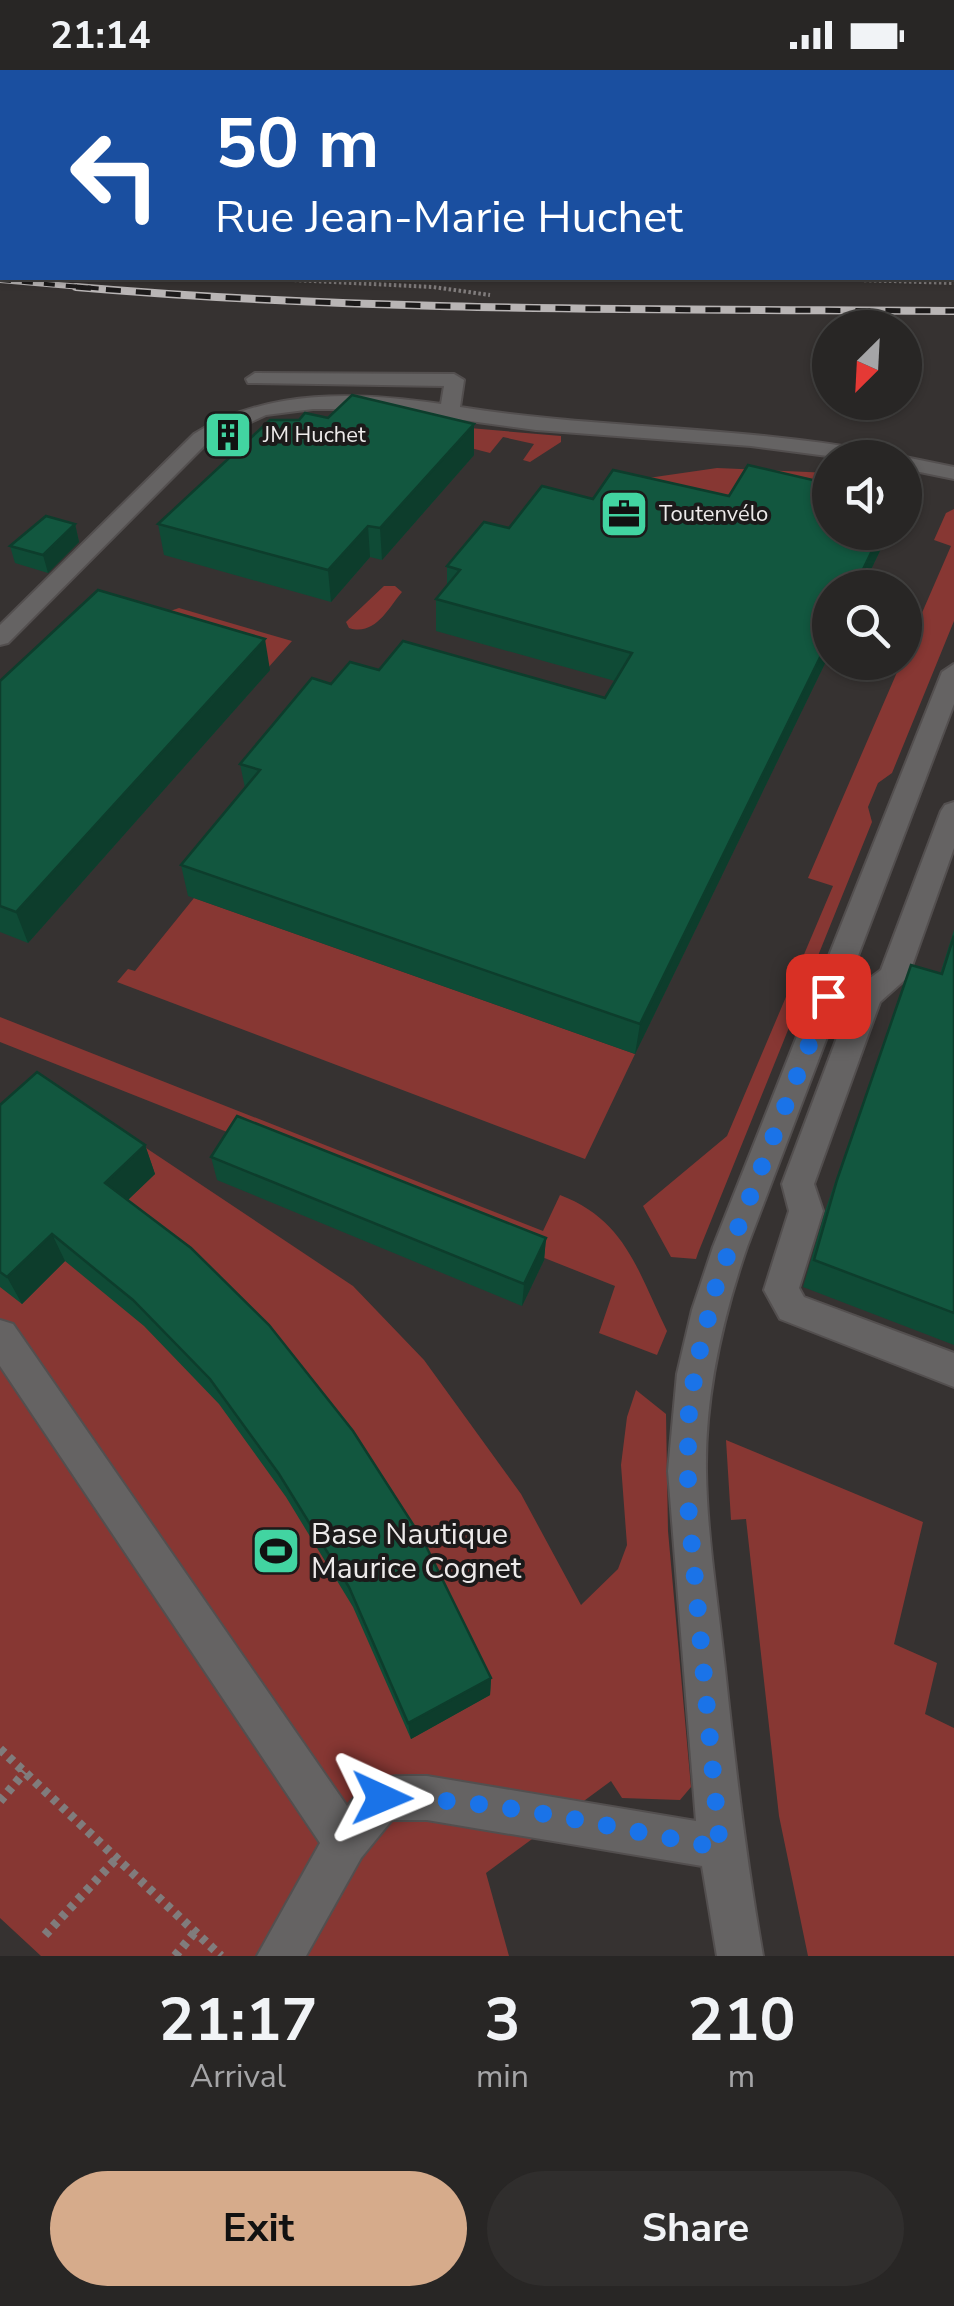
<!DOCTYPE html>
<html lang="en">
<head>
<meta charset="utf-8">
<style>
	:root { --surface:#282625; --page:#302e2d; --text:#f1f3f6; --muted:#a5a5a7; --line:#444342; --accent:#d6ab8b }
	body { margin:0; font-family:"Nunito Sans",sans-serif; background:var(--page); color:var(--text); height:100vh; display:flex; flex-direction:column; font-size:38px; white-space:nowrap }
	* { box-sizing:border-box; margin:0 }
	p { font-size:32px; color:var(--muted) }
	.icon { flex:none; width:55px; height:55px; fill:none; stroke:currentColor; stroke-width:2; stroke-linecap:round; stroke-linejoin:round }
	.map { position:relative; height:1886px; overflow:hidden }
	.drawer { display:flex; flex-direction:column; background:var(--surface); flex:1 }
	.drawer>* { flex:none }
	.guide { position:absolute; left:0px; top:0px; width:955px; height:210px; box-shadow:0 2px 8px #0004,0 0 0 2px var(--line); background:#1a4fa0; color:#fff; overflow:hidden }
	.needle { width:65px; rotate:204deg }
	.tools { position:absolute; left:812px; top:240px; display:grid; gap:20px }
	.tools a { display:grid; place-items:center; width:110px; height:110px; border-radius:50%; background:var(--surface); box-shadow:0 2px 8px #0004,0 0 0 2px var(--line); font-size:50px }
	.pin { position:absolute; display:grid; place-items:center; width:85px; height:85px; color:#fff; margin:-42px; border-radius:20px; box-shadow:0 5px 15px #0006 }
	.me { position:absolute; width:110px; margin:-55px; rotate:91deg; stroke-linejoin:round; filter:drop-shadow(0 0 8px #0008) }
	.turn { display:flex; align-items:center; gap:35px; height:210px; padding:0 50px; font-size:45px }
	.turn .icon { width:130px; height:130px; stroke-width:2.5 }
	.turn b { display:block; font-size:70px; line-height:85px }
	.eta { display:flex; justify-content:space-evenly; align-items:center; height:170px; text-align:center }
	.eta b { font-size:60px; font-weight:700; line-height:70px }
	.cta { display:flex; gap:20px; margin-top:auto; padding:20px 50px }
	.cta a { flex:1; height:115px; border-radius:60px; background:var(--accent); color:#111; font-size:40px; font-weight:700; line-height:115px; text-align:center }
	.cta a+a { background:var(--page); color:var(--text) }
	.status { display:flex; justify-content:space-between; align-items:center; height:70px; padding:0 50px; background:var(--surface); direction:ltr }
	.status svg { height:28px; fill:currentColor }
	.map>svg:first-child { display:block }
</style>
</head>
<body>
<div class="status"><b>21:14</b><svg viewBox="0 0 49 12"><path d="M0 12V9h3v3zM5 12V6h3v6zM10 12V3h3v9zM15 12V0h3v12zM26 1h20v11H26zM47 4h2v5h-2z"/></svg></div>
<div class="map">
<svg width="954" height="1886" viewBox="0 0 954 1886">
	<rect width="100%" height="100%" fill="#363231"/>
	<path fill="#873733" d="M354,348L561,366V372L530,392L523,390L534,374L503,367L490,383Z
		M717,398L830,403V447L729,450L641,409Z
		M954,439V551L892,703L878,713L868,737L872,752L698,1183L696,1189L671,1187L643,1136L727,1066L833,816L808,808L901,593L905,592V582L951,476L934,470L946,443Z
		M384,516H395L402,522C387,540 375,566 349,558L346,552Z
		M179,538L292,571L267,599L147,564L170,541Z
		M194,828L635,984L585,1089L117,912L128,899L135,901Z
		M0,947L543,1161L560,1125C626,1150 638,1202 667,1261L657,1285L599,1263L615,1216L0,972Z
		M44,1010L353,1216L424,1290L521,1424L581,1535L618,1499L627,1475L621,1395L627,1347L636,1320L666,1344L668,1461L691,1717L680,1730L622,1728L611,1711L486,1803L509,1886H41L0,1848V1049Z
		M726,1370L923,1452L894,1574L937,1593L925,1644L954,1658V1886H808L779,1746L746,1449L731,1450Z"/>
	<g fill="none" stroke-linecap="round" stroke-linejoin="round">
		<g stroke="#534f4f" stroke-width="4">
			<path id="minor" d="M893,0H907L909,2H895Z
				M0,16H2V24H0Z
				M952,29H954V38H952Z
				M0,57H2V65H0Z
				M952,72H954V80H952Z
				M952,147H954V157H952Z
				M255,303L454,304L464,310L460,337C599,359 740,356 878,382L888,388H843L751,376L536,360L382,339H313L266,345L208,372L8,573L0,575V555L194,364C268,318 358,322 441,334L444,316L248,313L246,309Z
				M905,387L954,397V409L905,399Z
				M954,594V634L747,1177C722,1250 705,1324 706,1401C707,1467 718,1533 725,1599C735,1695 746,1790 763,1886H717L702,1796L427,1750H392L361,1788L306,1886H257L320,1773L0,1296V1250L13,1254L347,1736C375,1703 385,1706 427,1706L696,1751L668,1401L677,1304L692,1240L713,1177L942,602Z
				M954,732V778L908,907L880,932L814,1114L823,1141L799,1218L804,1227L954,1283V1317L780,1249L764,1220L789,1141L782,1114L853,925L858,917L881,900L941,741L945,735Z"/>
		</g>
		<path stroke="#807c7c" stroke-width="4" stroke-dasharray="2.5 2.5" stroke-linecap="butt" d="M436,0L457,2
			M254,208L433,217L490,225
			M794,208L954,213"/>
		<path stroke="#807c7c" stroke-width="9" stroke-dasharray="6 6" stroke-linecap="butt" d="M0,1679L221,1886
			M0,1731L25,1702
			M45,1865L117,1788
			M175,1886L195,1862"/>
		<use href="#minor" fill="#656363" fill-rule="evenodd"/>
		<g stroke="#b9b5b5" stroke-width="6">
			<path id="rail-far1" d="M0,210L105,219"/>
		</g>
		<g stroke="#b9b5b5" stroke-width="8">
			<path id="rail" d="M76,217C368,242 661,239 954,241"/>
		</g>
		<use href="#rail-far1" stroke="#1c1a1a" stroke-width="4" stroke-dasharray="11" stroke-linecap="butt"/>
		<use href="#rail" stroke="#1c1a1a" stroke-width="5" stroke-dasharray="15" stroke-linecap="butt"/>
	</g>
	<path fill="#0f4b36" d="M0,0H378L377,2H80Z
		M474,385L382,490L370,487L331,532L164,485L158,454Z
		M593,429L830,462H889L862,518H830V583L635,984L188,826L181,795L245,718L240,694L331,614L379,600L605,628L615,611L436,561V529L447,515V496L509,458Z
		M75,454L79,472L48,503L15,493L10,476Z
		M270,600L28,873L0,862V611Z
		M954,860V1275L803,1217L826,1138L900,926L940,904Z
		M0,1035L145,1075L155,1104L128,1130L491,1608L490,1625L411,1669L353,1537L286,1427L219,1334L144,1256L65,1191L22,1234L0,1217Z
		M211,1087L546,1168L544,1190L522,1236L217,1110Z"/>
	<path fill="#0d3d2c" d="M474,354V385L382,490L380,458Z
		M75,454L79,472L48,503L43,485Z
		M368,456L370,487L331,532L328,500Z
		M881,462H889L862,518H854Z
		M830,567V583L635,984L640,954Z
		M265,569L270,600L28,873L16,842Z
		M145,1075L155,1104L116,1141L105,1113Z
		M52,1164L65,1191L22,1234L7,1207Z
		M546,1168L544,1190L522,1236L524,1214Z
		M491,1608L490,1625L411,1669L408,1653Z"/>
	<path fill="#12573f" stroke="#0d3d2c" stroke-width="2.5" d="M352,325L474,354L380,458L368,456L328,500L158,454L270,350H299L305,343L328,348Z
		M748,395L830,414V462H881L854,518H830V567L640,954L181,795L260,700L240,694L312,608L331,614L350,592L379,600L403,571L605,628L632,583L436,529L460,500L447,496L484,452L509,458L542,416L593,429L613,400L729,426Z
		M46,446L75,454L43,485L10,476Z
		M98,520L265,569L16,842L0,836V611Z
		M954,866V1243L814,1190L837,1110L911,895L942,904Z
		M37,1002L145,1075L105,1113L191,1178L269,1255L353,1361L423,1470L491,1608L408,1653L349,1517L279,1404L210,1309L133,1230L52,1164L7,1207L0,1202V1035Z
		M237,1046L546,1168L524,1214L211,1087Z"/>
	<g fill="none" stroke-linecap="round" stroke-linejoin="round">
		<path stroke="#1a73e8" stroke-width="18" stroke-dasharray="0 32.4" d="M382,1728C495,1728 609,1757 720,1778L688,1434V1350L696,1296L717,1212L828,926"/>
	</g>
	<defs>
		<g id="building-square" transform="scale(2.5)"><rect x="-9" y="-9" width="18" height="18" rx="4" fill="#42d4a1" stroke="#1c1a1a"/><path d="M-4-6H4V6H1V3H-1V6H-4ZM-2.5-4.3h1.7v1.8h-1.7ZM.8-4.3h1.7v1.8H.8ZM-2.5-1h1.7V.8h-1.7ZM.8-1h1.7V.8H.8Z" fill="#111"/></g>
		<g id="office-square" transform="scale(2.5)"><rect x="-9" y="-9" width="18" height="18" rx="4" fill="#42d4a1" stroke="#1c1a1a"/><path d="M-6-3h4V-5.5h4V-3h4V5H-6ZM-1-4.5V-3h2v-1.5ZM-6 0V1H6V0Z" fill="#111"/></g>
		<g id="stadium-square" transform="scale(2.5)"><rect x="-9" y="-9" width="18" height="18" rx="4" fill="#42d4a1" stroke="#1c1a1a"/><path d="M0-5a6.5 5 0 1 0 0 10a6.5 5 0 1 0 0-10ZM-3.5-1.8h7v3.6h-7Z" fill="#111"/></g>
	</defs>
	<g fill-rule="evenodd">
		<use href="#building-square" x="228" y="365"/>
		<use href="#office-square" x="624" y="444"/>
		<use href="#stadium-square" x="276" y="1481"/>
	</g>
	<g text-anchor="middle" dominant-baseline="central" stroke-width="8" stroke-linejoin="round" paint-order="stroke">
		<g font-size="22" fill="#edeaea" stroke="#1c1a1a" text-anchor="start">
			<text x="263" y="365">JM Huchet</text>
			<text x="659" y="444">Toutenvélo</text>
		</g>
		<g font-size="30" fill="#edeaea" stroke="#1c1a1a" text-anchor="start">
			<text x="311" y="1464">Base Nautique<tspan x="311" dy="34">Maurice Cognet</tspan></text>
		</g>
	</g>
</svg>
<div class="tools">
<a><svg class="needle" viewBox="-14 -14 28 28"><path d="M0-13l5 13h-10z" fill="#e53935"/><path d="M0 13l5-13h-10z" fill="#a5a5a7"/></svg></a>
<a><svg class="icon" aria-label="sound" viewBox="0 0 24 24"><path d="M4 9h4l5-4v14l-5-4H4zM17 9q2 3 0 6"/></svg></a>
<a><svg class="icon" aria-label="search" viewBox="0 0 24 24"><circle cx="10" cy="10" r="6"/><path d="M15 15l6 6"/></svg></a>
</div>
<div class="pin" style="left:828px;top:926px;background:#d93025"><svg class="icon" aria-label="arrive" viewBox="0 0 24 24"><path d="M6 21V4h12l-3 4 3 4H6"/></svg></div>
<svg class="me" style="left:382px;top:1728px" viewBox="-20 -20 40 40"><path d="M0-17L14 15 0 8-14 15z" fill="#1a73e8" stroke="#fff" stroke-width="4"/></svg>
<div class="guide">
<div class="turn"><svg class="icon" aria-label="left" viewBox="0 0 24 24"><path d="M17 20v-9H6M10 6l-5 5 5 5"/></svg><div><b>50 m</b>Rue Jean-Marie Huchet</div></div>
</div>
</div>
<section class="drawer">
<div class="eta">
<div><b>21:17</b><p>Arrival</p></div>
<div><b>3</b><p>min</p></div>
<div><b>210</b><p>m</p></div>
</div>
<div class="cta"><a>Exit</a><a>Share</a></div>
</section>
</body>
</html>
